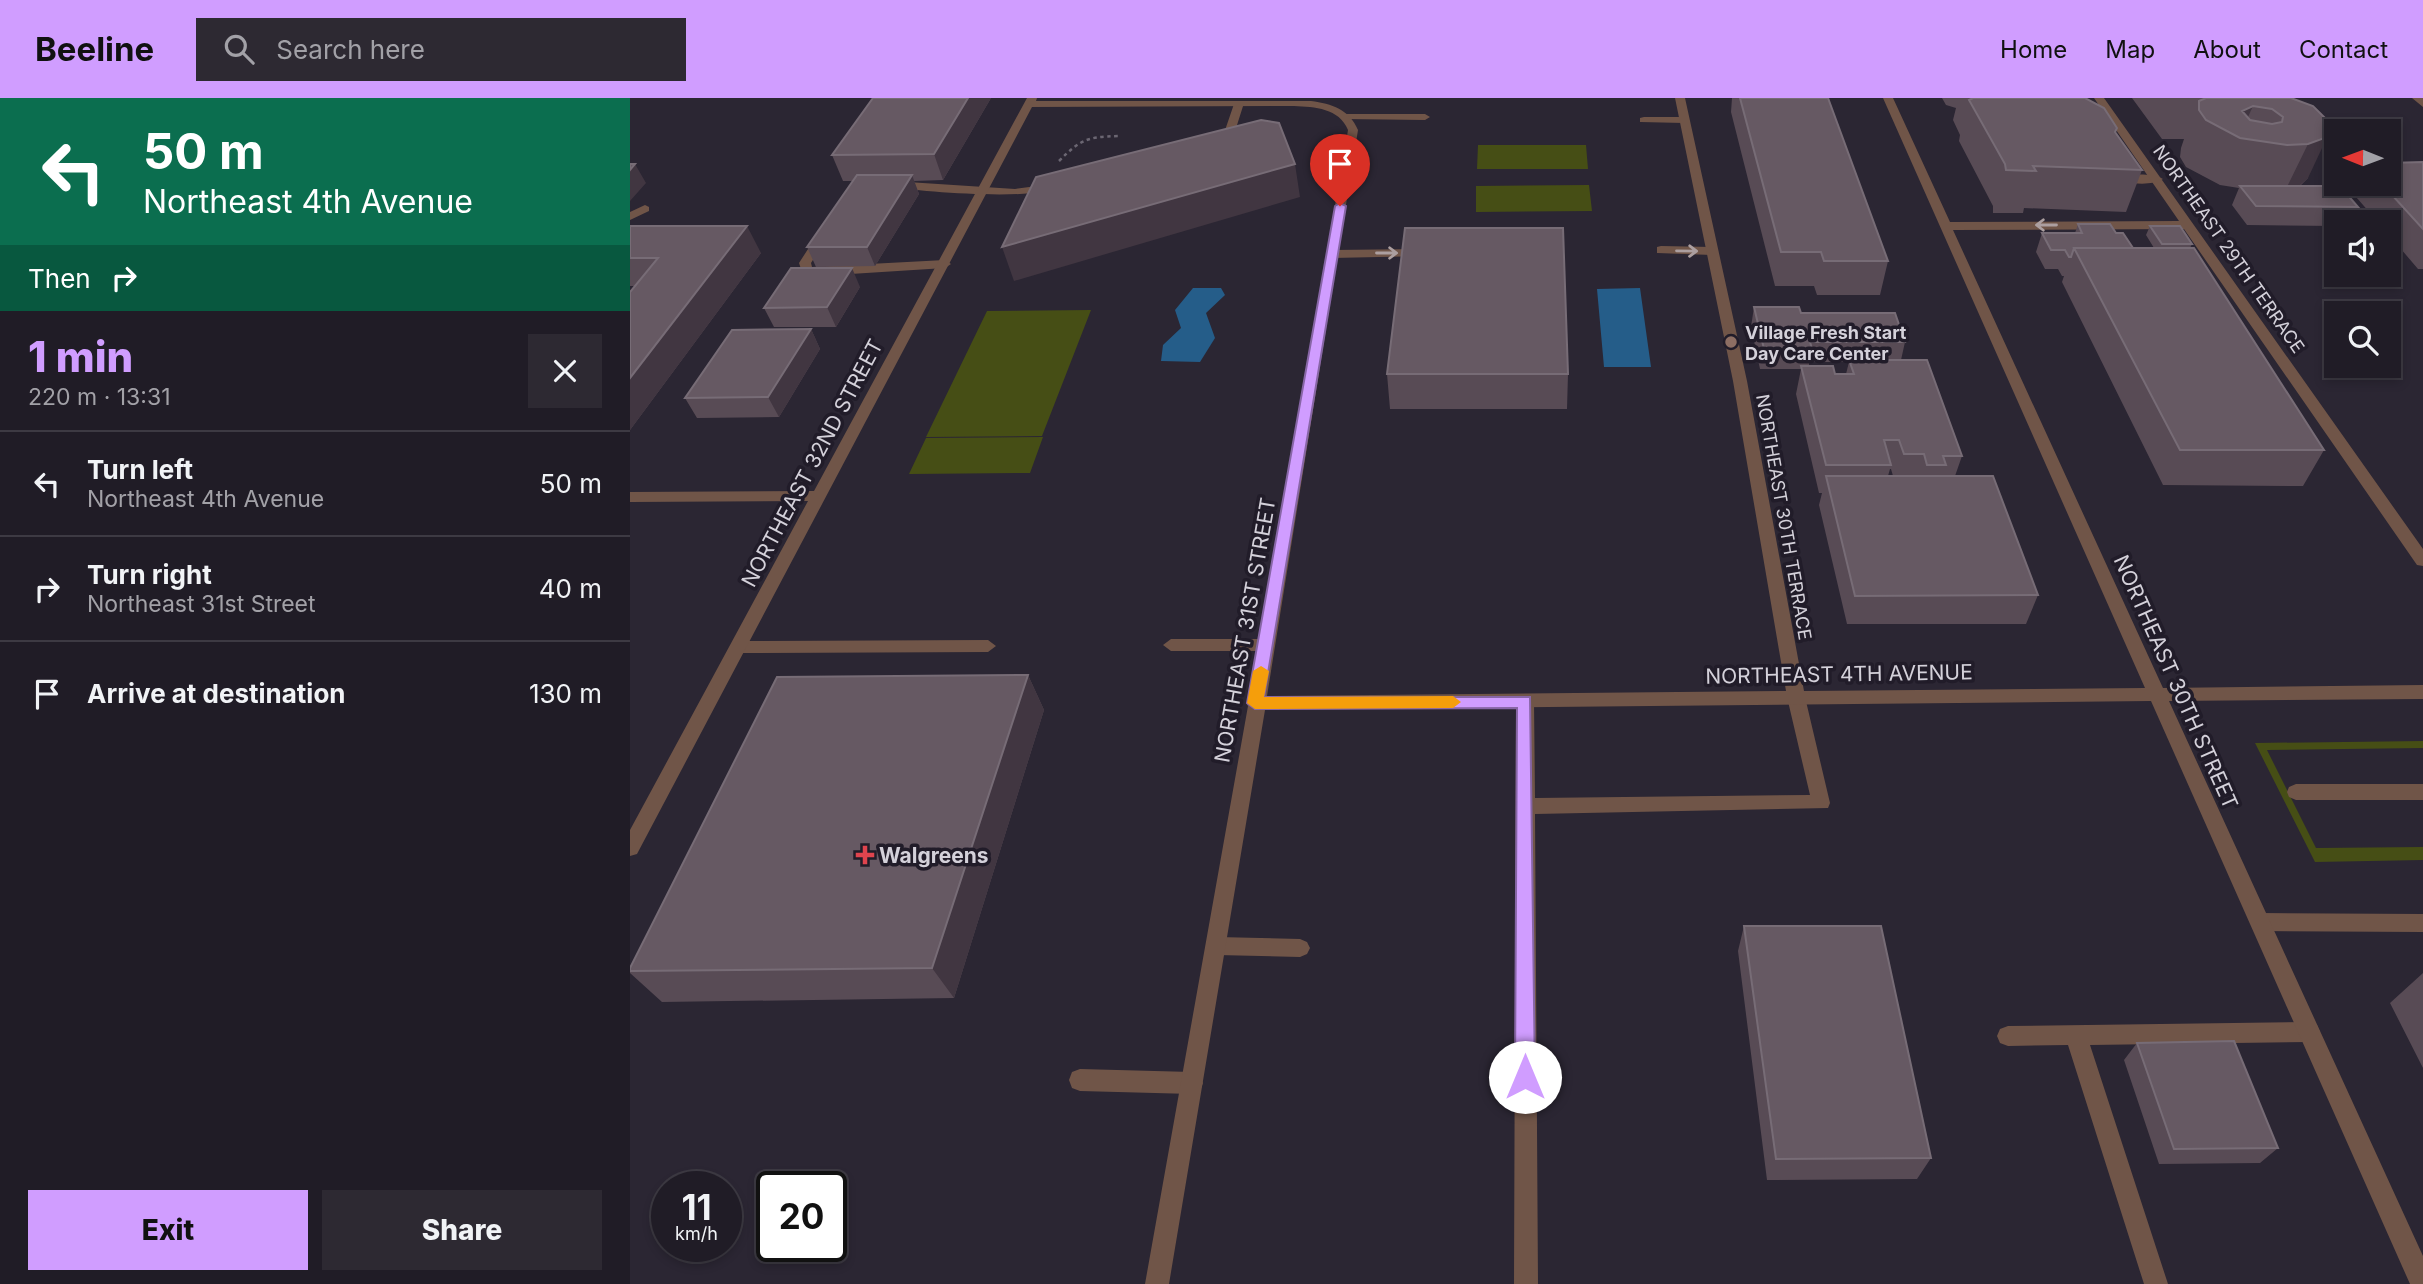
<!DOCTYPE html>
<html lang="en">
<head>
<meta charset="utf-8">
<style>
	:root { --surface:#201c26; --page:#2d2932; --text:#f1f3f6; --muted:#a2a1a7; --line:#3d3a43; --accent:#d09dff }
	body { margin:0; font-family:Inter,sans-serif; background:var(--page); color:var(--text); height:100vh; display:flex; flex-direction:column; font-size:26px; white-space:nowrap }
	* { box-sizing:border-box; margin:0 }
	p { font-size:23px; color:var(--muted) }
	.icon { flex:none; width:38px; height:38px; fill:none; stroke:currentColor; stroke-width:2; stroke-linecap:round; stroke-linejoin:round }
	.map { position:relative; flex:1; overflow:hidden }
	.side { display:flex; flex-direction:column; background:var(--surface); width:630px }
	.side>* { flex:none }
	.guide { background:#0b6e4f; color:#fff; overflow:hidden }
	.needle { width:46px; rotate:271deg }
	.controls { position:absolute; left:1694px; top:21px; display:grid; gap:14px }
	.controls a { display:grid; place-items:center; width:77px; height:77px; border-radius:0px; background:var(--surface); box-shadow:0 4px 10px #0003,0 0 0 2px var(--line); font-size:35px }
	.speed { position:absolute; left:21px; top:1073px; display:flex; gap:14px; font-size:35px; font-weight:700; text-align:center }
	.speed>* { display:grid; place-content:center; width:91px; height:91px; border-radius:50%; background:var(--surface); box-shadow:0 4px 10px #0003,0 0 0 2px var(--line); line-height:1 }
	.speed small { font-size:18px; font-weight:400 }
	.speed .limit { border:4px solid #111; border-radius:10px; background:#fff; color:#111 }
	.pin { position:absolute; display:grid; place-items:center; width:60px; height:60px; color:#fff; margin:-72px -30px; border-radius:50% 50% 50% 0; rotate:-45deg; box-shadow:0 0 7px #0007 }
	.pin .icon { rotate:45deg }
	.me { position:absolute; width:77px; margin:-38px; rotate:0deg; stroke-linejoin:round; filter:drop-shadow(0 0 5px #0008) }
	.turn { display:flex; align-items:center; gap:24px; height:147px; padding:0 28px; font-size:32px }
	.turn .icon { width:91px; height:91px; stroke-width:2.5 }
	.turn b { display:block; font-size:49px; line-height:60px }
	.then { display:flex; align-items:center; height:66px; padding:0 28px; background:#0003; gap:14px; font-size:26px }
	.round { display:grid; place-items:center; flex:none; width:74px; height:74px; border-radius:0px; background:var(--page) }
	.head { display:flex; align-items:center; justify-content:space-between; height:119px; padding:0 28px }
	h1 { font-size:42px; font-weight:800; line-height:52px; color:var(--accent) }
	.cta { display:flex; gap:14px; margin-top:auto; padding:14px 28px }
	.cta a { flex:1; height:80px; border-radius:0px; background:var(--accent); color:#111; font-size:28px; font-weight:800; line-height:80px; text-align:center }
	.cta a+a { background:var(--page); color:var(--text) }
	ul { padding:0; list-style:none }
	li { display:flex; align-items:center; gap:21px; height:105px; padding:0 28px; border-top:2px solid var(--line) }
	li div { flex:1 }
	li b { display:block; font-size:26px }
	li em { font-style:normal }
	header { display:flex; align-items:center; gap:42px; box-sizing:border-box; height:98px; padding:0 35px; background:var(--accent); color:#111 }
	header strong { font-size:33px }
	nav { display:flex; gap:38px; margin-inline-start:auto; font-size:24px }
	.search { width:490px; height:63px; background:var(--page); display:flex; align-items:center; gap:18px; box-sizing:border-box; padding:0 24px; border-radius:0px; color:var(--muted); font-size:26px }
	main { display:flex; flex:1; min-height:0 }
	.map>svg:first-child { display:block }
</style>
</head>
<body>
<header>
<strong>Beeline</strong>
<div class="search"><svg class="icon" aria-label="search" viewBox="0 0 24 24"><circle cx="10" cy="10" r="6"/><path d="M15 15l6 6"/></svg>Search here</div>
<nav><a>Home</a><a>Map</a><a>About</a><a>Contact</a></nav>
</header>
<main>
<section class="side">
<div class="guide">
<div class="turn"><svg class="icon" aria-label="left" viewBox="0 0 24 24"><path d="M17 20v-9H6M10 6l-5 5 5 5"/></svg><div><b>50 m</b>Northeast 4th Avenue</div></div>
<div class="then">Then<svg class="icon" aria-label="right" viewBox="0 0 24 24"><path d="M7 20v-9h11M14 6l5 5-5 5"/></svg></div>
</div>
<div class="head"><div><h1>1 min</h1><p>220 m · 13:31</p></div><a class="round"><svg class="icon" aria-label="close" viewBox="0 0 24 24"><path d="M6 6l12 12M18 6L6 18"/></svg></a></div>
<ul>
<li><svg class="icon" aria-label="left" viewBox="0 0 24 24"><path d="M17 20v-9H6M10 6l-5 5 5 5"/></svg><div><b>Turn left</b><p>Northeast 4th Avenue</p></div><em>50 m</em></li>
<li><svg class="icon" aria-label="right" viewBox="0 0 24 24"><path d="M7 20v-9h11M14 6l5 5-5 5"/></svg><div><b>Turn right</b><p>Northeast 31st Street</p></div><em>40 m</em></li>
<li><svg class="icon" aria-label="arrive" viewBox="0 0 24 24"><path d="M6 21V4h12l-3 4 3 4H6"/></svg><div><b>Arrive at destination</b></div><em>130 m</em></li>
</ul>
<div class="cta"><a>Exit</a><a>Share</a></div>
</section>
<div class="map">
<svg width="1793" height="1186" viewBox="0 0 1793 1186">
	<rect width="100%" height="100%" fill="#2b2633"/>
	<path fill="#464e15" d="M848,47H956L958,71H847Z
		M959,87L962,113L846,114V88Z
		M461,212L412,338L296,339L357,213Z
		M413,339L400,375L279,376L296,340Z
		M1793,643V650L1637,652L1686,750L1793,749V762L1685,764L1625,645Z"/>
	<path fill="#255d89" d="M563,190H591L595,197L576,215L585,240L570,264L531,263L533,247L551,230L545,212Z
		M1010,190L1021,269H974L967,191Z"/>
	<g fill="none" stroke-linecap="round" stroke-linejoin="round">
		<path stroke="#6b6672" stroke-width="2.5" stroke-dasharray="3.5 3.5" stroke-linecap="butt" d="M429,63C451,41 457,39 488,38"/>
		<path fill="#705548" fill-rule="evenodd" d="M605,3L614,5L601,46L585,50V46L591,44Z
			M716,16H795L800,19L795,22L712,21L711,19Z
			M1014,19H1054L1059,22L1054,25L1010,24V20Z
			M1485,74C1499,78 1521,74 1533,81C1520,89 1492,86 1479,77Z
			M262,83L385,91L422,86L428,89C408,103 286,94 258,88V84Z
			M15,107L19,109V113L0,122V114Z
			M193,133L199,137L181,165L182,169L315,162L321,166L315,170L189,178L172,174L169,165L189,134Z
			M1031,148L1082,149L1088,153L1082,157L1027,155V149Z
			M793,151L797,152V158L702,160L696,156L702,152Z
			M541,541H636L644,547L636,553H541L533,547Z
			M358,542L366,548L358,554L108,555L100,549L108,543Z
			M1166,592L1172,594L1175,599L1200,705L1198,710L905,716L908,1186H884L886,604L889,599H901L904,604L905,700L1180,697L1157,599L1160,594Z
			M1666,686H1793V702H1666L1659,699L1657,694L1659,689Z
			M1630,815L1793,816V834L1630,833L1623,830L1620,824L1623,818Z
			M587,839L670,841L677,844L680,850L677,856L670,859L587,857L580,854L577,848L580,842Z
			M1679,924L1687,927L1690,934L1687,941L1679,944L1460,947L1538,1186H1514L1438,947L1378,948L1370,945L1367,938L1370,931L1378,928Z
			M450,971L562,974L570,977L573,985L570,993L562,996L450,993L442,990L439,982L442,974Z"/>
		<path fill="#705548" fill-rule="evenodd" d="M397,0H407L406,3H681C702,6 719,11 728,32L637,598L1156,593L1103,283L1045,0H1055L1117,283L1174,593L1515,590L1253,0H1263L1320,124L1549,123L1464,0H1474L1793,451V468L1787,467L1554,131L1323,132L1533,590L1793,587V601L1539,603L1793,1158V1186H1780L1521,603L635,612L539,1186H515L618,608L616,605L620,600L718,32C709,10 685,9 664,8L402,9L7,756L0,758V732L178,403L0,404V394L184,393Z
			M1782,0H1793V9Z"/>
	</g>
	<path fill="#584b55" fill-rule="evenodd" d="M243,0H361L313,82L284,83L289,96L245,168L186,169L177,149L223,83H213L202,57Z
		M1102,0H1198L1258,163L1250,197H1187L1184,188H1145L1101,14Z
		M1312,0H1455L1485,34L1512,72L1496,114L1394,110L1393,115H1363V108L1329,43L1330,37L1323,22L1326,10L1316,7Z
		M1502,0H1661L1683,8L1678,80L1670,88L1728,109L1720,124H1706V128L1617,127L1602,107L1609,90L1590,87L1556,69L1550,59L1551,50L1554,41H1532Z
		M1793,64V171H1788L1759,137V124H1748L1719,91L1722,86H1759Z
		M1448,126L1486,135L1503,150H1524L1516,137L1520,128L1562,146L1560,150L1694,352L1673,388L1533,387L1432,184L1434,178H1432L1428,171H1415L1406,154L1412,135H1445Z
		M0,128L131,155L0,332V194L5,188H0Z
		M230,189L206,229H144L134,210Z
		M1124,209L1171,215L1275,244L1271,262L1332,358L1325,378L1408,497L1396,526H1217L1189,407L1192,395H1189L1166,296L1171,271H1130L1121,229ZM1179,264H1219L1216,276H1205L1179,268ZM1260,371H1261L1263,378H1258Z
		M181,231L190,251L149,319L67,320L55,300Z
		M757,276H938L937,311H760Z
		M398,577L414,612L324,900L32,904L0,875V870Z
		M1114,828L1301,1060L1287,1081L1137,1082L1108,853Z
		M1793,875V970L1760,905Z
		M1507,945L1648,1050L1630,1065L1529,1066L1494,962Z"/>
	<path fill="#413641" d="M338,0H361L313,82L304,56Z
		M1623,8L1609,39L1612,13Z
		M1700,33L1678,80L1669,88L1655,93L1678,46Z
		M5,66L16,85L0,103V72Z
		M665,66L670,99L384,183L372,149Z
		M282,77L289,96L245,168L237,149Z
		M117,128L131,155L0,332V280Z
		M222,170L230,189L206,229L197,209Z
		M181,231L190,251L149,319L138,299Z
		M398,577L414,612L324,900L302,870Z"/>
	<path fill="#665963" stroke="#776c76" stroke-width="2" fill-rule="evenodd" d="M243,0H338L304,56L202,57Z
		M1110,0H1198L1258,163H1194L1191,154H1151Z
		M1343,0H1455L1474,10L1487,30L1485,34L1512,72L1403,68L1406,73L1376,72L1375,66L1339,2Z
		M1576,0H1661L1683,8L1700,25V33L1692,41L1678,46L1657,47L1610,40L1576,22L1569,12V3ZM1623,8L1642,11L1653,19L1652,24L1642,26L1620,22L1612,13Z
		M631,22L649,25L665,66L372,149L406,79Z
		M1793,64V131L1752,86H1759V65Z
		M0,66H5L0,72Z
		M227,77H282L237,149H177Z
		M1610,88H1710L1728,109L1626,108Z
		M1448,126H1480L1486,135H1493L1503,150H1444L1441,159H1439L1435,152H1421L1412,135H1452Z
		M0,128H117L0,280V194L28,160H0Z
		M1520,128H1550L1562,146H1532Z
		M775,130H933L938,276H757Z
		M1444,150H1564L1694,352H1550Z
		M161,170H222L197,209L134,210Z
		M1124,209H1169L1171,215H1265L1275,244H1180L1182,251H1134Z
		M181,231L138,299L55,300L102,232Z
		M1219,262H1297L1332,358H1313L1316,367H1297L1294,356H1274L1269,342H1254L1261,367H1196L1171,268H1203L1205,276H1224Z
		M1196,378H1363L1408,497L1225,498Z
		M398,577L302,870L0,873V870L147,579Z
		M1114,828H1251L1301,1060L1146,1061Z
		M1604,943L1648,1050L1544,1051L1507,945Z"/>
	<defs><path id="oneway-shaft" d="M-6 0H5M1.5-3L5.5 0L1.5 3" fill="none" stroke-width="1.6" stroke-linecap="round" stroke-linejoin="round" transform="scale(1.75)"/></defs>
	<g stroke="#ac9fa0">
		<use href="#oneway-shaft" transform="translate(1416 127) rotate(180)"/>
		<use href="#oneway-shaft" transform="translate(1057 153) rotate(1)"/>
		<use href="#oneway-shaft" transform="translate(757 155)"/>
	</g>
	<path fill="#d09dff" stroke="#8766a6" stroke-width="2" d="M710,105L716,108L634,599H900L905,979L902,986L895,989L888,986L885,979L887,610L625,611L617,605L705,108Z"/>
	<path fill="#f59e0b" d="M631,568L639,573L634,599L823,598L831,604L823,610L625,611L617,605L623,573Z"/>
	<circle fill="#8d6e63" stroke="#211c29" stroke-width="2.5" cx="1101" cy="244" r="7"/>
	<path fill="#e0444e" stroke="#211c29" stroke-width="2.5" d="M231.5 746.5h7v7h7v7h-7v7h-7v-7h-7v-7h7z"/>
	<g text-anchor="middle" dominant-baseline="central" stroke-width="7" stroke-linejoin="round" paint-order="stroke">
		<g font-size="18" fill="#d4d1da" stroke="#211c29">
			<text transform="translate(1599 151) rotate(55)">NORTHEAST 29TH TERRACE</text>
			<text transform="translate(1154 419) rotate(80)">NORTHEAST 30TH TERRACE</text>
		</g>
		<g font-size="18" font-weight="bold" fill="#d4d1da" stroke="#211c29" text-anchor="start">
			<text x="1115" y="234">Village Fresh Start<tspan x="1115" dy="21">Day Care Center</tspan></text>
		</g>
		<g font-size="21" fill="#d4d1da" stroke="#211c29">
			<text transform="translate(182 365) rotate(-62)">NORTHEAST 32ND STREET</text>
			<text transform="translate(615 532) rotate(-80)">NORTHEAST 31ST STREET</text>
			<text transform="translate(1209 576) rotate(-1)">NORTHEAST 4TH AVENUE</text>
			<text transform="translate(1546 584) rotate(66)">NORTHEAST 30TH STREET</text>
		</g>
		<g font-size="21" font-weight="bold" fill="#d4d1da" stroke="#211c29" text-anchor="start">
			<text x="249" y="757">Walgreens</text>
		</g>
	</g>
</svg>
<div class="controls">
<a><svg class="needle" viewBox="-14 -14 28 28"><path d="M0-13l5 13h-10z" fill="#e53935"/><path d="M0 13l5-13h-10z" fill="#a2a1a7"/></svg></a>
<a><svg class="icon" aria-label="sound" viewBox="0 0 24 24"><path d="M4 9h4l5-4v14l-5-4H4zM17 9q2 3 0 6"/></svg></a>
<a><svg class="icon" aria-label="search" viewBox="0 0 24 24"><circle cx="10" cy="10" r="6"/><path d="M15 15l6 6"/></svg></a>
</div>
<div class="speed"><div>11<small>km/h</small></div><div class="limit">20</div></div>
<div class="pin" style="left:710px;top:108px;background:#d93025"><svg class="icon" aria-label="arrive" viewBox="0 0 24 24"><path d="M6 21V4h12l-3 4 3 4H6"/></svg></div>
<svg class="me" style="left:895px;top:979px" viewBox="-20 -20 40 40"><circle r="19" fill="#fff"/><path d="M0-13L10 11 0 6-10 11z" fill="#d09dff"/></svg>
</div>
</main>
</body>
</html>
